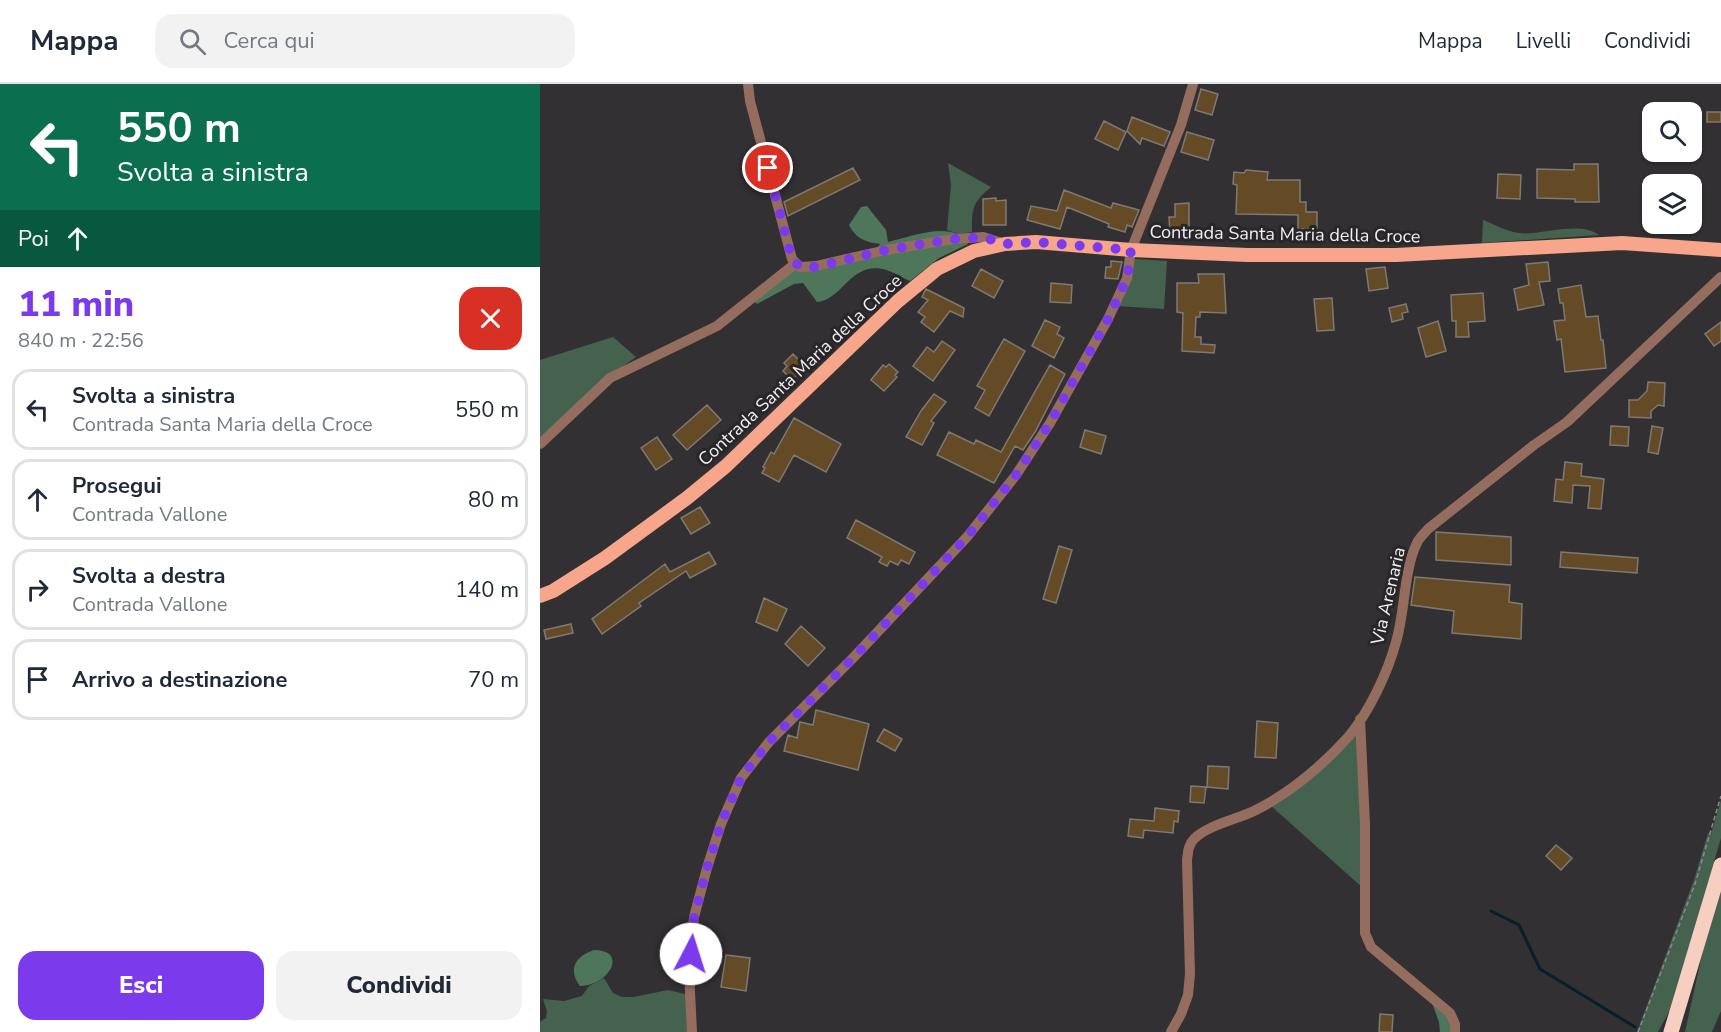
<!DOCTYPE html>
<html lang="it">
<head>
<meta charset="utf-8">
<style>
	:root { --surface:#fff; --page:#f2f2f3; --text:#1f2937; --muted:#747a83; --line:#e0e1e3; --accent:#7c3aed }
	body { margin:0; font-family:"Nunito Sans",sans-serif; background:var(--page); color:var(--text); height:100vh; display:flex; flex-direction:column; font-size:22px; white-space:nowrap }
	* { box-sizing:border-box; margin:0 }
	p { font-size:20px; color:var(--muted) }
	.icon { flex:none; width:33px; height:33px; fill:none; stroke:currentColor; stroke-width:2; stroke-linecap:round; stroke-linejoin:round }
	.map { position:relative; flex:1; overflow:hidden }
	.sheet { display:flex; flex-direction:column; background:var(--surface); width:540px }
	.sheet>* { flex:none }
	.guide { background:#0b6e4f; color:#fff; overflow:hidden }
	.fabs { position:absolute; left:1102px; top:18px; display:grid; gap:12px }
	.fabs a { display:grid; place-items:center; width:60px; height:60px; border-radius:12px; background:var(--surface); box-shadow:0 2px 4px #0004; font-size:30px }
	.pin { position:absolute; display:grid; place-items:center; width:51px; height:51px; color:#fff; margin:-26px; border:3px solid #fff; border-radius:50%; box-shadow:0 2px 6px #0007 }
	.me { position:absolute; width:66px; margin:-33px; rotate:5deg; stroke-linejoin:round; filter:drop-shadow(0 0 4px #0008) }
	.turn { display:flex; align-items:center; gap:21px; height:126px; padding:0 18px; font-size:27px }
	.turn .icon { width:78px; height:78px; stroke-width:2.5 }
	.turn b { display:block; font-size:42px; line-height:51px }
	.then { display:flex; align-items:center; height:57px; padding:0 18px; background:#0003; gap:12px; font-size:22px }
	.round { display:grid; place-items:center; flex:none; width:63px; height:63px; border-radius:18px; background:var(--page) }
	.head { display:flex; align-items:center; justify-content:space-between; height:102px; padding:0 18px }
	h1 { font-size:36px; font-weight:800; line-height:45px; color:var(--accent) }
	.button { display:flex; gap:12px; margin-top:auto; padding:12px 18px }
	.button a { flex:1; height:69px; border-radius:18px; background:var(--accent); color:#fff; font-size:24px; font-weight:800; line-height:69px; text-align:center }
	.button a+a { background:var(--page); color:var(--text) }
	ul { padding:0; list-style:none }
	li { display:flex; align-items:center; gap:18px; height:81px; margin:0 12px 9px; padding:0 6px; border:3px solid var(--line); border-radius:18px }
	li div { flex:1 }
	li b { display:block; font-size:22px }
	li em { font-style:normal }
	header { display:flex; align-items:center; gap:36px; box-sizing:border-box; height:84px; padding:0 30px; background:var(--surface); border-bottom:2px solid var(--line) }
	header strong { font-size:28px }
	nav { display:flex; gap:33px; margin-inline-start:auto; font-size:21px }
	.search { width:420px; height:54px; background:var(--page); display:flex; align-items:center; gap:15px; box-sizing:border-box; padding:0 21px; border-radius:18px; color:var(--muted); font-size:22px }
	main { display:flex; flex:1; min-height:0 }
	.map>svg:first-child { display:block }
</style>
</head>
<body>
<header>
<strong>Mappa</strong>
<div class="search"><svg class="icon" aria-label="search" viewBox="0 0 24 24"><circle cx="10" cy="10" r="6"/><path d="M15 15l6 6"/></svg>Cerca qui</div>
<nav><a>Mappa</a><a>Livelli</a><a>Condividi</a></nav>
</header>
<main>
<section class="sheet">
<div class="guide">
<div class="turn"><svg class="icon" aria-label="left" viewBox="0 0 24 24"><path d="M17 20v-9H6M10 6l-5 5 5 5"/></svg><div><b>550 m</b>Svolta a sinistra</div></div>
<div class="then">Poi<svg class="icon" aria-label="ahead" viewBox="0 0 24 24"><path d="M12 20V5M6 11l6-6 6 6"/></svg></div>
</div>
<div class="head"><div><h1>11 min</h1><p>840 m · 22:56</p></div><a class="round" style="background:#d93025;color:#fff"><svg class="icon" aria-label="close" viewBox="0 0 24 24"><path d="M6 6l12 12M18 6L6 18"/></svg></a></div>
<ul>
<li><svg class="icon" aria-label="left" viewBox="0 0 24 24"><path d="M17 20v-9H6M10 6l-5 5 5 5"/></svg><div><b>Svolta a sinistra</b><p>Contrada Santa Maria della Croce</p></div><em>550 m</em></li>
<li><svg class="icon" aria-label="ahead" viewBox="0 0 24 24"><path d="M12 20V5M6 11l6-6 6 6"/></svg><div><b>Prosegui</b><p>Contrada Vallone</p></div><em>80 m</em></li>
<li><svg class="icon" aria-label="right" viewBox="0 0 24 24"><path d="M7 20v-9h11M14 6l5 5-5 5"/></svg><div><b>Svolta a destra</b><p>Contrada Vallone</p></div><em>140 m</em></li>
<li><svg class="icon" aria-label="arrive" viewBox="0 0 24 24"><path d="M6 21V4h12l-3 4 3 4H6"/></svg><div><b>Arrivo a destinazione</b></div><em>70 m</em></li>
</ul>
<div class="button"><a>Esci</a><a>Condividi</a></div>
</section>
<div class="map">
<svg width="1181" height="948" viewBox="0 0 1181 948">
	<rect width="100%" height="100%" fill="#333034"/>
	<path fill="#45624f" d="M408,79L451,103C432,119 432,124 432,148L419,150L407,146L411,101Z
		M943,136C954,140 967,148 979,149C999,152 1039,136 1059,151L942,159Z
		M595,175L627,177L624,225L577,222Z
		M73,253L96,273L62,297L0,355V276Z
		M818,643L823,804L729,720Z
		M1181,716V754L1131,924L1118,948H1097L1154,796L1168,749L1171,750Z
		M1181,797V927L1172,948H1145L1171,830Z
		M64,894L73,909L82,913H94L128,906L149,911L150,948H0V938L6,934L7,927L3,915L24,917L42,912L49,902Z"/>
	<path fill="#4d765b" d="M327,122L346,146L348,158C370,153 415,135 428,160L399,174L370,197C361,193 352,187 343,185C309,179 303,216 277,218L263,199L254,200L217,220L214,217L255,184L333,171L340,160C326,158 316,155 309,141L321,123Z
		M54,866C89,866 69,902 40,902C27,885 36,872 54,866Z
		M892,919L911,934L920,948H900L899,938Z"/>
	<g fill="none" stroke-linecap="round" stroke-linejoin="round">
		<path stroke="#042029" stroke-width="3" d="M951,827L979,841L1000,885L1095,943"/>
	</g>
	<path fill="#654a26" stroke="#7d7974" stroke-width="1.5" d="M661,5L678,10L672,31L655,26Z
		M1167,28H1181V38H1167Z
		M592,33L630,48L624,62L602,54L600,60L587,47Z
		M564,37L586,48L578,66L555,55Z
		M647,48L674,56L668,76L641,68Z
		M1034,80H1058L1059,118H1035V115L997,114V85L1034,86Z
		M313,84L320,96L248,132L244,118Z
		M706,86L728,88L727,96H760V118H766V128H777V145H758V131L696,130L697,101L693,100L694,88L704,89Z
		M958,90L981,91L980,115L957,114Z
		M524,106L571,124L573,119L599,126L592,143L587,141L585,148L568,143L569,140L527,123L520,145L487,136L491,122L517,127Z
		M456,114V117L466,116V141H443V115Z
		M649,119V149L630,150L629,133H635V120Z
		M571,177L582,178L578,195L565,194L566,183H571Z
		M1008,178L1010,197L999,198L1004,221L978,226L974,205L989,201L986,180Z
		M845,183L848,204L829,207L826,185Z
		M441,185L463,197L454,214L432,202Z
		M658,190H684L686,229L660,228V233H656L655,253H661V260L675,261L674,269L642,267L643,229L637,228V199H659Z
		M511,199L532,201L531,219L510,218Z
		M1041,201L1046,233L1058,232L1061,256H1063L1066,284L1025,288L1021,255L1017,256L1014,237L1025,236L1023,219H1020L1018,205Z
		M386,205L424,224L423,233L410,227L394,248L381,238L385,233L378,228L388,216L382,213Z
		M943,209L945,237L928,238L929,253H916V237H912L911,211Z
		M792,214L794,246L777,247L774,215Z
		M866,220L868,228L862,229L863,235L852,238L849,224Z
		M505,236L520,243L517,250L524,254L514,274L492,262Z
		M898,237L906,267L886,273L878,244Z
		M1181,238V257L1174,262L1165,250Z
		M464,255L485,267L449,332L435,324L445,306L437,302Z
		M402,257L415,266L393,297L373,282L387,263L394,268Z
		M253,270L265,282L252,296L243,287L247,282L244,279Z
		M349,280L358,288L355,291L357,293L344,307L331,296L343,281L346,283Z
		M510,281L525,290L495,348L483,366L475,362L454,399L397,371L409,348L434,360L436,356L461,368Z
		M1108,298L1125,299L1124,322L1118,321L1111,327V334L1089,333V316H1098L1107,307Z
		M394,310L406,318L391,337L394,339L382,361L366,353L381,327Z
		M167,321L181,336L147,366L133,351Z
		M254,334L301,360L286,388L254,371L239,398L222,389L225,384L223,383L231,368L234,370Z
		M1071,342L1089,343L1088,362L1070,361Z
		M1112,342L1123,344L1118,370L1108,368Z
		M545,346L566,352L561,370L540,363Z
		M117,353L132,375L116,386L101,364Z
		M1025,378L1042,380L1041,392L1064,395L1061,425L1048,424L1050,402L1033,401L1032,419L1014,417L1016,395L1023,396Z
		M160,423L170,439L151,450L141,434Z
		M316,436L375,468L369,480L361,476L358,481L350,477L347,482L339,478L342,473L307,454Z
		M896,448L971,453V481L896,476Z
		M519,462L532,466L516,519L503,515Z
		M169,468L176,480L150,494L146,487L99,519L101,522L62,550L52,535L125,480L130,488Z
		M1021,468L1098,474L1097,489L1020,483Z
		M875,493L970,501L969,518L982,520L981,555L912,549L914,527L871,521Z
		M224,514L247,525L237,547L216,538Z
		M31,540L33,549L6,555L4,546Z
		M261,542L285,564L268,582L245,560Z
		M276,626L329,640L318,686L244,667L248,651L257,654L260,638L273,641Z
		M717,637L738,639L736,674L715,673Z
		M344,645L362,655L355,667L337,657Z
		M668,682L689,683L688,705L667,703Z
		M651,702L666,703L664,719L650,718Z
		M615,724L639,727L638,738L634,737L633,749L604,746L603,754L588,752L590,735L614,737Z
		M1016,761L1032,774L1021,786L1006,772Z
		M186,871L210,874L206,907L181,903Z
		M840,930L853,931L852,948H839Z"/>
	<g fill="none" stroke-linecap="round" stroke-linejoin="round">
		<path stroke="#8c8a8d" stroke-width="1.5" stroke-dasharray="4.5 3" stroke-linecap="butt" d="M1098,948L1155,800L1181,712"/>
		<path stroke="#956d5f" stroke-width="10" d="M208,0L210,17L252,175L260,183L276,182L346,166L414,155L443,153L465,160
			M0,360L70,294L177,242L256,179
			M820,635L825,740V849L831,863L910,929L915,940V948
			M152,948L149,888L154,833L167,784L181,740L201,694L229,658L313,574L427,453L476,391L510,339L568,235L587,194L591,166L641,41L653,0
			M631,948L641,930L648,911L650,890L647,776C648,768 648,761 654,755C667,741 699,735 716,726C751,708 783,681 809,652C829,628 848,588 856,558C865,529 864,484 877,459C879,454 884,450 888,445L994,361L1027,338L1181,193"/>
		<path stroke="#f8a68b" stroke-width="14" d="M0,512L13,507L65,474L147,414L186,382L358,217L397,185L434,167L465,160L496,158L591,166L707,171H856L1082,159L1181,166"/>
		<path stroke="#f7cfc1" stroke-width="15" d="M1131,948L1181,781"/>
	</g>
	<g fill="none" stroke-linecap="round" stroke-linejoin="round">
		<path stroke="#7c3aed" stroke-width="10" stroke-dasharray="0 18" d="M151,870L154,833L167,784L181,740L201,694L229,658L313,574L427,453L476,391L510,339L568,235L587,194L591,166L496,158L465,160L443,153L434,154L414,155L346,166L276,183H260L252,175L228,84"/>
	</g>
	<g text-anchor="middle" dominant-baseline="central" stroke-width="6" stroke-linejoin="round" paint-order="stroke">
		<g font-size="18" fill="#f1eff2" stroke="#29262a">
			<text transform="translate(745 150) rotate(1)">Contrada Santa Maria della Croce</text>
			<text transform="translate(260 286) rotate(-43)">Contrada Santa Maria della Croce</text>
			<text transform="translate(848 512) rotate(-77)">Via Arenaria</text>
		</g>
	</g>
</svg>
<div class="fabs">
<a><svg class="icon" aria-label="search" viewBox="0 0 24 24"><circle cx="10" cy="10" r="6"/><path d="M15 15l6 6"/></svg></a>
<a><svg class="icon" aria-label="layers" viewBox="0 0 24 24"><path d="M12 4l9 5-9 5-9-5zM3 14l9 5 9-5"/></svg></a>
</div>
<div class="pin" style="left:228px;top:84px;background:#d93025"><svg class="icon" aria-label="arrive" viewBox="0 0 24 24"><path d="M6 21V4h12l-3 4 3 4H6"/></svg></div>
<svg class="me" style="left:151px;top:870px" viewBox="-20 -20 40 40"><circle r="19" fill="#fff"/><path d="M0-13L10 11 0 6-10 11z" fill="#7c3aed"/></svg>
</div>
</main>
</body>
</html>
